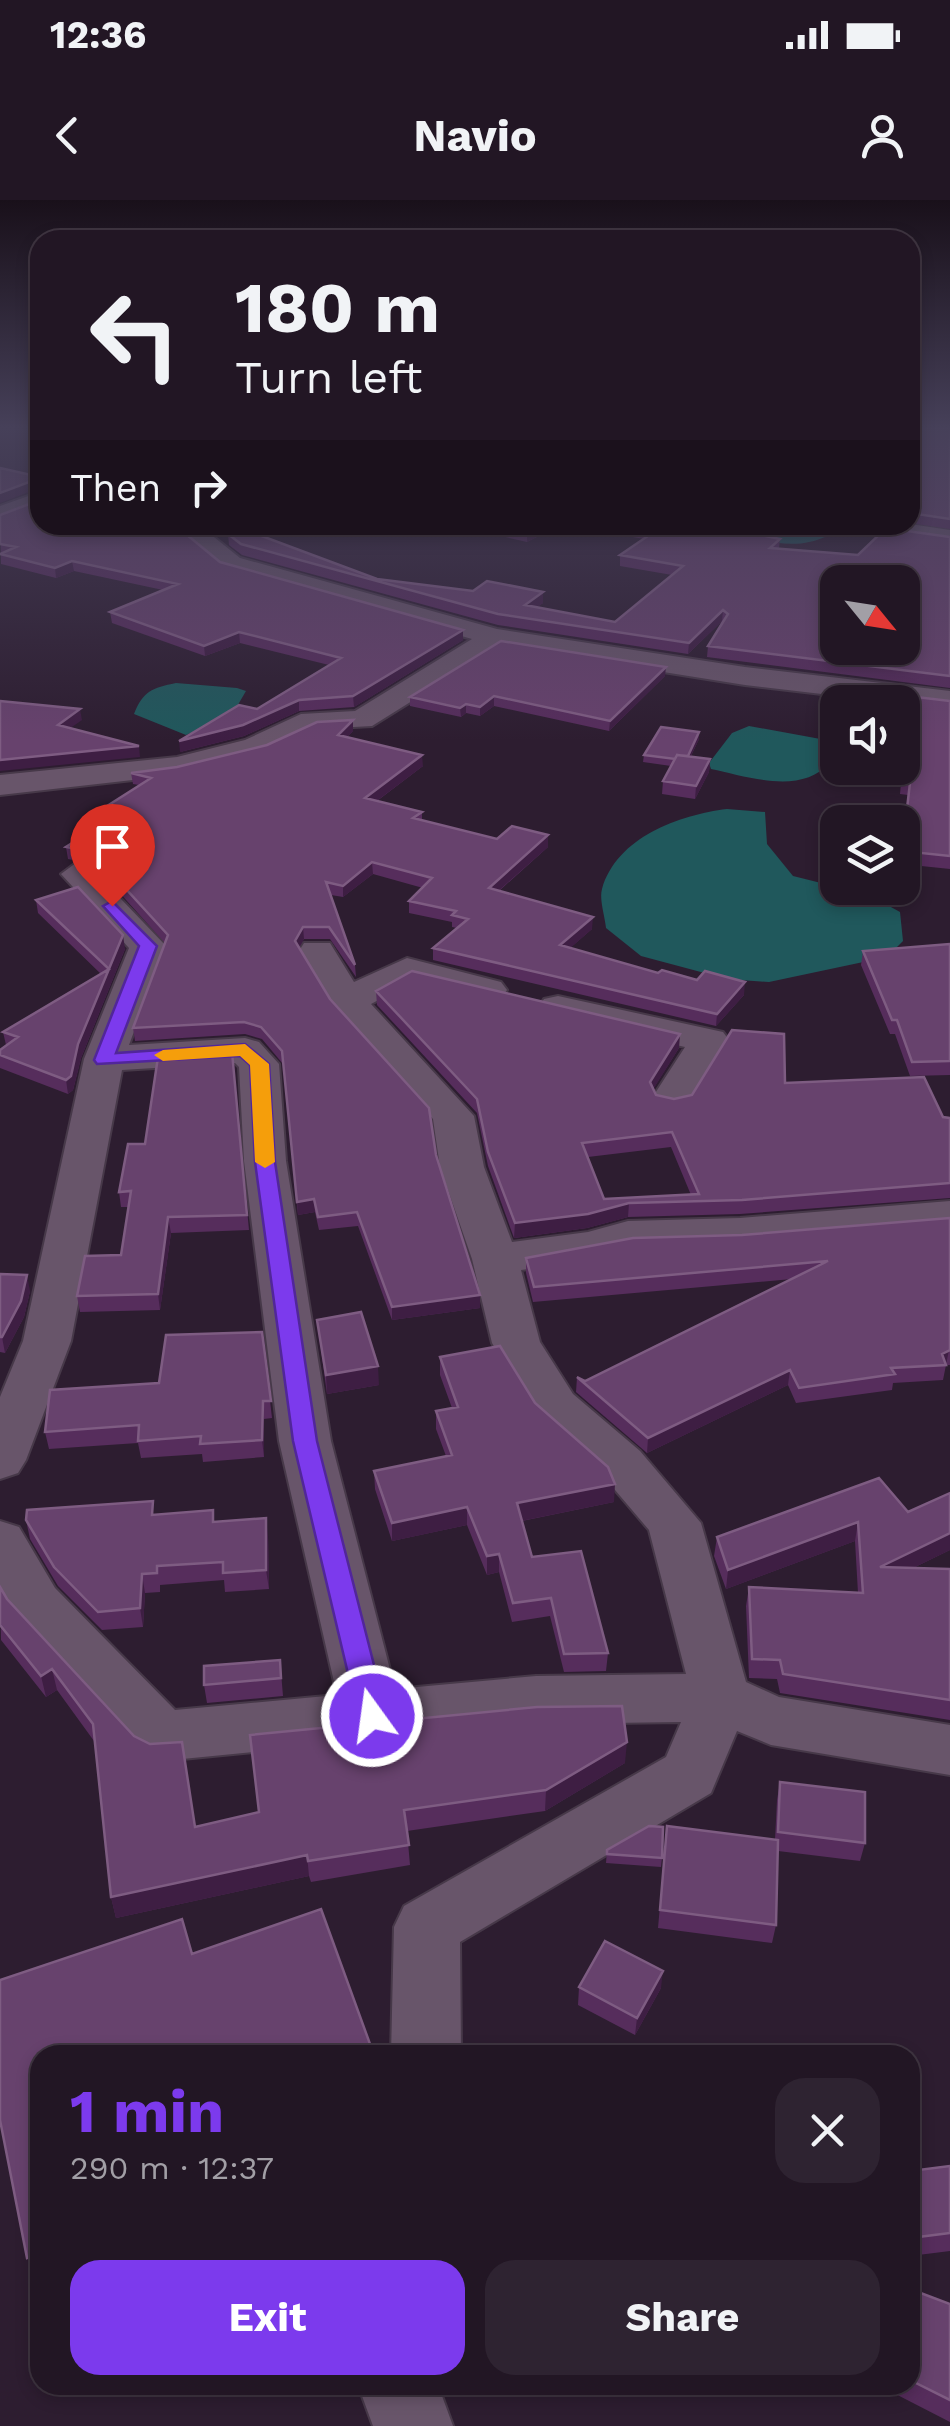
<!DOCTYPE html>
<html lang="en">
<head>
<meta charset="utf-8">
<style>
	:root { --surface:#221624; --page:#2e2331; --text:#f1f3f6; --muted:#a29fa6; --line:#3f3541; --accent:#7c3aed }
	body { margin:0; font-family:"Work Sans",sans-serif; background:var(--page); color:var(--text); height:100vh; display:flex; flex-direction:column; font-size:38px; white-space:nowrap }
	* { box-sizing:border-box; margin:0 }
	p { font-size:32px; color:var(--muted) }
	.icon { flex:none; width:55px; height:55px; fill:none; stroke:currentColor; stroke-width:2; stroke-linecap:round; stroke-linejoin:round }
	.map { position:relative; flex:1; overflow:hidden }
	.panel { position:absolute; left:30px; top:1845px; width:890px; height:350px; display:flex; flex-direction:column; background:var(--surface); border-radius:30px; box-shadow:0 5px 15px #0003,0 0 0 2px var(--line) }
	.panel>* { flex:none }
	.top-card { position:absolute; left:30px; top:30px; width:890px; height:305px; border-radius:30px; box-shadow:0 5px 15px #0003,0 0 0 2px var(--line); background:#221624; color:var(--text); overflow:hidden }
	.needle { width:65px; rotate:120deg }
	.fabs { position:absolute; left:820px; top:365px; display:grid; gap:20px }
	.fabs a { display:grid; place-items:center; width:100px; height:100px; border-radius:20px; background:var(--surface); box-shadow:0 5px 15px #0003,0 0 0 2px var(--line); font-size:50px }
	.pin { position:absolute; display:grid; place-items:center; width:85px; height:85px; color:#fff; margin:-102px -42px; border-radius:50% 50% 50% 0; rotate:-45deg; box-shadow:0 0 10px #0007 }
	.pin .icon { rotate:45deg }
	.me { position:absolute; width:110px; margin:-55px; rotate:346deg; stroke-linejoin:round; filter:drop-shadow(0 0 8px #0008) }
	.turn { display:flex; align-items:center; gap:35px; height:210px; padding:0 40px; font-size:45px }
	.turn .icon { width:130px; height:130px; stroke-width:2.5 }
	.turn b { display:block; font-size:70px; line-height:85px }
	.then { display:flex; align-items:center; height:95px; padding:0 40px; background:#0003; gap:20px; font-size:38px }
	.round { display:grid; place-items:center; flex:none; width:105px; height:105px; border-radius:30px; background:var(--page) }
	.headline { display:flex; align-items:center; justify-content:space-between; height:170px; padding:0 40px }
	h1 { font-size:60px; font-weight:700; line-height:75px; color:var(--accent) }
	.action { display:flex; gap:20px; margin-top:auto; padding:20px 40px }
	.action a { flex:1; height:115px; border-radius:30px; background:var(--accent); color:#fff; font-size:40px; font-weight:700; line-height:115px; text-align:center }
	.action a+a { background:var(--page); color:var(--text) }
	.status { display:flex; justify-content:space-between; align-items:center; height:70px; padding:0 50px; background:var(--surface); direction:ltr }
	.status svg { height:28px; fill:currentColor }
	header { display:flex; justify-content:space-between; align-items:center; height:130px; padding:0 40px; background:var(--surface); font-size:45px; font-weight:700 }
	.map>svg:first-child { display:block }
</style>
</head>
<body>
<div class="status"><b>12:36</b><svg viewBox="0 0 49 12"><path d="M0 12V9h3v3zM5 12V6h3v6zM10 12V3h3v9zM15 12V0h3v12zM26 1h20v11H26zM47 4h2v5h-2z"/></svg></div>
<header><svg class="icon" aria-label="back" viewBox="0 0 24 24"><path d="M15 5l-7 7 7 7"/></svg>Navio<svg class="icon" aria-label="person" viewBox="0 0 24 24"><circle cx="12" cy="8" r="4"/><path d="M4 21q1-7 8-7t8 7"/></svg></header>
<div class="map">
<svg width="950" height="2226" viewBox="0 0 950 2226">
	<rect width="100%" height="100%" fill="#2d1d30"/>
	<path fill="#20585c" d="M739,325H826L829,335C798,351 768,342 736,334Z
		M176,483L237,488L246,491L232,515L186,535L134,514C143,491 152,488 176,483Z
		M749,526L826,540L837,551C813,599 753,578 711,569L709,563L732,533Z
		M727,609L765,612L767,644L793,676L869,695L900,712L903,741L887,757L769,782L727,779L641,756L606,728C605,717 599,699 602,689C617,637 679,615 727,609Z"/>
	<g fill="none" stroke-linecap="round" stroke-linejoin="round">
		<g stroke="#473949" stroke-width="4">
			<path id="minor" d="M40,292V307L0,321V306Z
				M910,324L950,330V344L867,332L855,325Z
				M171,325H199L240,358L497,429L745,467L950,491V509L745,485L500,446L372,526L317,529L267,552L177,575L0,595V575L177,557L245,540L301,514L355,511L472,439L222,368Z
				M112,642L124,645L129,652L99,676L166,746L129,845L245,838L259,842L279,864L286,961L331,1241L395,1489L536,1476L686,1474L649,1330L604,1277L537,1218L492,1143L472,1059L440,967L433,919L334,809L299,751L304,743H330L354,782L407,758L501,782L507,790L501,798L488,801L412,782L371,804L474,916L484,967L512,1042L588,1032L628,1021L740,1018L950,1001V1029L740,1046L631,1049L592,1060L521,1070L540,1142L573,1194L640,1251L701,1323L746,1482L779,1497L950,1525V1575L771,1545L737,1531L711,1593L460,1742L461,1855H391L394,1727L404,1706L666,1557L681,1522L536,1524L162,1561L141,1554L15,1418L0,1391V1321L19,1327L55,1388L175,1510L337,1495L279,1241L244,961L239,867L235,863L122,870L71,1141L26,1260L18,1273L0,1279V1197L23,1141L84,859L129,748L61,674L100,645Z
				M558,796L723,832L729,840L688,907L673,910L658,907L652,898L685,847L544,815L539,807L544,799Z
				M358,2185H438L453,2226H373Z"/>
		</g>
		<use href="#minor" fill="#68556a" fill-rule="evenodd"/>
	</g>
	<path fill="#562d5c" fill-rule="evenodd" d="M910,229H950V329L910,323Z
		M0,315L220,362L463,430V440L354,507L299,511L244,536L180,552L257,509L329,465L240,443L205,456L112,423L110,412L163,390L74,371L56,378L1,364Z
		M453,325H560L527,342Z
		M565,325H713L780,339L779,348L858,355L950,337V488L707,457L708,446L722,421L688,454L498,425L242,355L229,345L228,334L377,379L473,391L543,392V403L537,407L615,422L672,375L620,366V355L644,339Z
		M665,476L609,531L494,506L480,516L466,513L461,517L410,506V497Z
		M845,497L950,501V669L902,664V643L908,595L900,594L902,572L883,568H902V502H844Z
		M353,531L347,537L423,566L377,601L422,612V620L497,639L548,647L499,691L592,729L570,748L658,773L744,795L716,826L433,760V748L457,728L452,727V722L409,713V701L423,688L373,674L343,697L331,695L355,765L356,777L330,739H304L299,748L330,799L436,955L480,1095V1108L392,1120L358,1026L319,1030L315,1012L298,1015L283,864L262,839L245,834L135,841L133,828L165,743L117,690L116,678L125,675L111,671L110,659L127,644L125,641H99L73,660L68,659L66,647L86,634L84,633L82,622L139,585L133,584L131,573L177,567Z
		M699,539L691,556L710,559L709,572L695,599L662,594L663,581L671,566L643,562L644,555Z
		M36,700L125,749L81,858L73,890L68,894L0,868V850L6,845L3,832L101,774L38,713Z
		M950,744V875L910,876L895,834H890L861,765L863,751Z
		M376,791L679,848L653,889L656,895L674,899L785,883L950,918V998L740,1014L628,1017L587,1028L514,1038L488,966L477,913L377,805ZM671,947L691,995L604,999L588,957Z
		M232,852L249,1030L171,1033L160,1110L80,1112L77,1096L121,1055L128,1007H121L119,992L145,944Z
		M950,1018V1165H946L943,1180L893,1183L892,1190L796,1203L788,1185L647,1253L576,1192L577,1177L585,1181L792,1079L533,1102L526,1073V1058L742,1035Z
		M0,1074L30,1091L24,1117L5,1153L0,1152Z
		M317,1120L379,1185L327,1194Z
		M262,1132L272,1218L264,1219V1257L203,1262L202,1254L141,1258L138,1243L49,1249L45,1232L159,1183Z
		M440,1157L535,1203L614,1302L522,1321L532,1357L608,1453L606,1471L564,1472L550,1416L512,1422L499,1372L487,1375L467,1325L392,1341L375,1289L374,1271L446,1256L436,1229V1211L452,1208L440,1175Z
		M950,1293V1350L913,1368L950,1369V1520L780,1493L777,1479L749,1478L746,1406L749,1387L858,1393L855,1341L726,1389L714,1356L717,1337L908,1312Z
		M155,1315L215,1321L268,1336L269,1389L225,1392L224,1380L160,1385V1392L145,1393L143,1427L102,1430L58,1386L30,1339L26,1320Z
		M0,1387L7,1399L195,1627L625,1563L545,1611L407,1631L410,1665L311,1682L309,1676L116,1718L111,1697L94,1541L57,1490L46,1497L1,1440Z
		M280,1460L283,1496L207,1503L204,1485Z
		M780,1582L865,1643L860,1661L778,1651L776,1725L772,1743L658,1728L667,1626L775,1640L777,1600Z
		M607,1650L662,1658L661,1667L606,1663Z
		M579,1787L661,1788L635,1835L578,1805Z
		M950,1966V2051L910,2056V1971Z
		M910,2089L950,2104V2222L878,2185H910Z"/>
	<path fill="#3e1e43" d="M37,279L39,288L0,303V293Z
		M539,325H560L527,342V331Z
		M72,361L74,371L56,378L55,368Z
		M543,392V403L524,416L525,405Z
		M723,410L722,421L688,454L689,443Z
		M463,430V440L354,507L353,496Z
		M239,432L240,443L205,456L204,446Z
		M666,467L665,476L609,531L610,521Z
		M494,496V506L480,516V507Z
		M299,500V511L244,536L180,552L179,541Z
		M466,504V513L461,517L460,508Z
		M80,509L82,520L59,536L58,525Z
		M353,520V531L338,546V535Z
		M699,532V539L685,568L686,560Z
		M139,546L140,557L0,571V560Z
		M422,555L423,566L366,609L365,598Z
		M710,559L709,572L695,599L696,586Z
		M97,630L99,641L73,660L71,648Z
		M548,635V647L488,700L489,688Z
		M372,662L373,674L343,697V686Z
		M593,717L592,729L560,757V745Z
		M303,727L304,739L296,753L295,741Z
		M123,735L125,749L81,858L73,890L68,894L66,880L78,844Z
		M745,782L744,795L716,826L717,814Z
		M680,834L679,848L649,896L650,882Z
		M314,999L315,1012L298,1015L297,1002Z
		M629,1003L628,1017L587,1028L514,1038L515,1023Z
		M168,1017L171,1033L160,1110L158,1094Z
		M27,1075L30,1091L24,1117L5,1153L2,1137Z
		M480,1095V1108L392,1120V1107Z
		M949,1150L946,1165L942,1154Z
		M378,1166L379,1185L327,1194L326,1175Z
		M790,1170L788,1185L647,1253L648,1238Z
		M263,1201L264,1219V1257L262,1240Z
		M615,1284L614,1302L516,1322L517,1303Z
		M467,1307V1325L392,1341V1323Z
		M266,1318L268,1336L269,1389L266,1370Z
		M858,1322L855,1341L726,1389L728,1370Z
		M950,1333V1350L876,1386L880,1367Z
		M499,1354V1372L487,1375V1356Z
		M142,1374L145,1393L143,1427L140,1408Z
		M52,1469L57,1490L46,1497L41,1476Z
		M627,1542L625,1563L545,1611L546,1590Z
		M307,1655L309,1676L116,1718L111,1697Z
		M663,1771L661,1788L635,1835L637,1818Z
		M40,2053V2086L38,2087L27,2058Z"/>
	<path fill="#67426d" stroke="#7e5c82" stroke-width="2.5" fill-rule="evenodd" d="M910,229H950V319L910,313V274L915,262L910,263Z
		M0,268L40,277V281L37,279L0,293Z
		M40,300V325H175L220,362L463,430L353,496L299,500L243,525L179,541L239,505L257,509L341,458L239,432L204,446L110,412L178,384L72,361L55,368L0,354L16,347L0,344V315Z
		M497,325H539L527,331Z
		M624,325H663L650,330Z
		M664,325H713L780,339L770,348L858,355L886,328L950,337V476L708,446L728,414L723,410L689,443L498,414L241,344L228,334L243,329L377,379L473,391L487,381L543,392L525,405L615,422L683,366L620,355ZM838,382H902V448H838Z
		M501,441L666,467L610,521L494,496L480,507L466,504L460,508L410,497Z
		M849,489L950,501V656L902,651L910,583L902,582L904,560H902V502H867L869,501L845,497Z
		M0,501L80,509L58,525L139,546L0,560Z
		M353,520L338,535L422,555L365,598L422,612L413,618L497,639L512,626L548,635L489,688L593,717L560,745L658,773L662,770L697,780L705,771L745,782L717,814L433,748L468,719L452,715L456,711L409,701L432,678L372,662L343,686L326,682L355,765L329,727H303L295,741L330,799L429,908L436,955L480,1095L392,1107L357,1012L318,1017L314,999L297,1002L282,851L261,827L244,822L133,828L168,735L116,678L145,669L110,659L131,641L123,630H97L71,648L66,647L99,626L82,622L151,578L131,573L177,567L267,545L317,522Z
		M661,527L699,532L688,556L677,555L675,559L644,555Z
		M677,555L710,559L696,586L663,581Z
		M78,687L123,735L78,844L71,876L66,880L0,855V850L18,837L3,832L109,769L36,700Z
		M950,744V861L912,862L897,820H892L863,751Z
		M412,771L680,834L650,882L656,895L674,899L692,895L732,830L784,834L785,883L924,877L943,917L950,918V983L742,1000L629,1003L588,1014L515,1023L488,952L477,899L376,791ZM672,932L699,994L604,999L582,943Z
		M232,852L247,1015L168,1017L158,1094L77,1096L85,1056L121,1055L131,991L119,992L128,944H145L158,857Z
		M950,1018V1150L942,1154L946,1165L891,1168L895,1174L799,1188L790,1170L648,1238L577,1177L585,1181L828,1061L534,1087L526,1058L633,1038L742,1035Z
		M0,1074L27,1075L21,1101L2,1137H0Z
		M361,1112L378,1166L326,1175L317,1120Z
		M262,1132L271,1201H263L262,1240L200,1244L201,1236L138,1241L139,1225L45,1232L50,1190L159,1183L166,1135Z
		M500,1146L535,1203L608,1267L615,1284L517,1303L532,1357L581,1351L608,1453L564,1454L551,1398L513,1403L499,1354L487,1356L467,1307L392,1323L374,1271L452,1255L436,1211L458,1207L440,1157Z
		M879,1278L908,1312L950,1293V1333L880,1367L950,1369V1500L783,1474L780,1460L752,1459L749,1387L863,1393L858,1322L728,1370L717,1337Z
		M153,1301L152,1315L213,1310V1322L266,1318V1370L223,1373V1362L157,1366V1373L142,1374L140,1408L98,1412L54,1367L26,1320L27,1310Z
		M0,1387L7,1399L134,1536L150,1544L182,1542L195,1627L259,1612L250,1535L537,1507L622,1506L627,1542L546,1590L404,1610L409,1645L308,1661L307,1655L111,1697L93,1524L52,1469L41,1476L0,1425Z
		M280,1460L281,1478L204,1485V1466Z
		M780,1582L865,1592V1643L778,1632Z
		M649,1626L663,1627L662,1658L607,1654V1650Z
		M667,1626L778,1640L776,1725L660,1710Z
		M321,1709L374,1855H40V2053L27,2058L0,1920V1780L182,1719L192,1754Z
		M605,1741L663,1771L637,1818L579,1787Z
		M950,1966V2033L910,2038V1971Z
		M910,2089L950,2104V2200L910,2180Z"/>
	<linearGradient id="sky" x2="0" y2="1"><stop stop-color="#19101a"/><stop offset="0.42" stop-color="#464059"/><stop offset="1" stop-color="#464059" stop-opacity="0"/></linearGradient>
	<rect width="950" height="541" fill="url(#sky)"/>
	<path fill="#7c3aed" stroke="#51269a" stroke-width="2.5" d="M112,701L157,746L116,853L245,844L269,864L275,962L317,1241L387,1516L382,1524H362L358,1516L293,1241L255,962L250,865L240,856L97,864L94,860L139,746L103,706Z"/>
	<path fill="#f59e0b" d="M245,844L269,864L275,962L265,968L255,962L250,865L240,856L163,861L154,855L163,850Z"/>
</svg>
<div class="fabs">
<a><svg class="needle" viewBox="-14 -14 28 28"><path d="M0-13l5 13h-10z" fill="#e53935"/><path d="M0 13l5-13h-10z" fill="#a29fa6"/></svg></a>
<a><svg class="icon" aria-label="sound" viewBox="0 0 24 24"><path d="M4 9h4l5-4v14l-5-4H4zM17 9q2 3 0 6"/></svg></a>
<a><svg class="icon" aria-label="layers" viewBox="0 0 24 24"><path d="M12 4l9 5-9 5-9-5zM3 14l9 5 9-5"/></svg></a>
</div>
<div class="pin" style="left:112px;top:706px;background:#d93025"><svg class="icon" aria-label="arrive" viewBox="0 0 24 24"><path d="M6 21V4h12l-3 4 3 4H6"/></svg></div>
<svg class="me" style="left:372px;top:1516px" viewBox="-20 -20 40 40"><circle r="17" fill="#7c3aed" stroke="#fff" stroke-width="3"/><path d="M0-11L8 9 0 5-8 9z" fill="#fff"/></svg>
<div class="top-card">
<div class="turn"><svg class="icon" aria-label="left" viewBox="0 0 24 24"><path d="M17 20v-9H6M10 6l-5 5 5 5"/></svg><div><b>180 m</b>Turn left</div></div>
<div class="then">Then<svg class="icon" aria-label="right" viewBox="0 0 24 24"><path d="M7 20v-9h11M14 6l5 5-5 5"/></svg></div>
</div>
<section class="panel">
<div class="headline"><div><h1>1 min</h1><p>290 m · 12:37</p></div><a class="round"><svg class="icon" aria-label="close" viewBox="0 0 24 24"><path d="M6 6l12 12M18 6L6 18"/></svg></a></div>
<div class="action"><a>Exit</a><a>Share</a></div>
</section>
</div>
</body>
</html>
